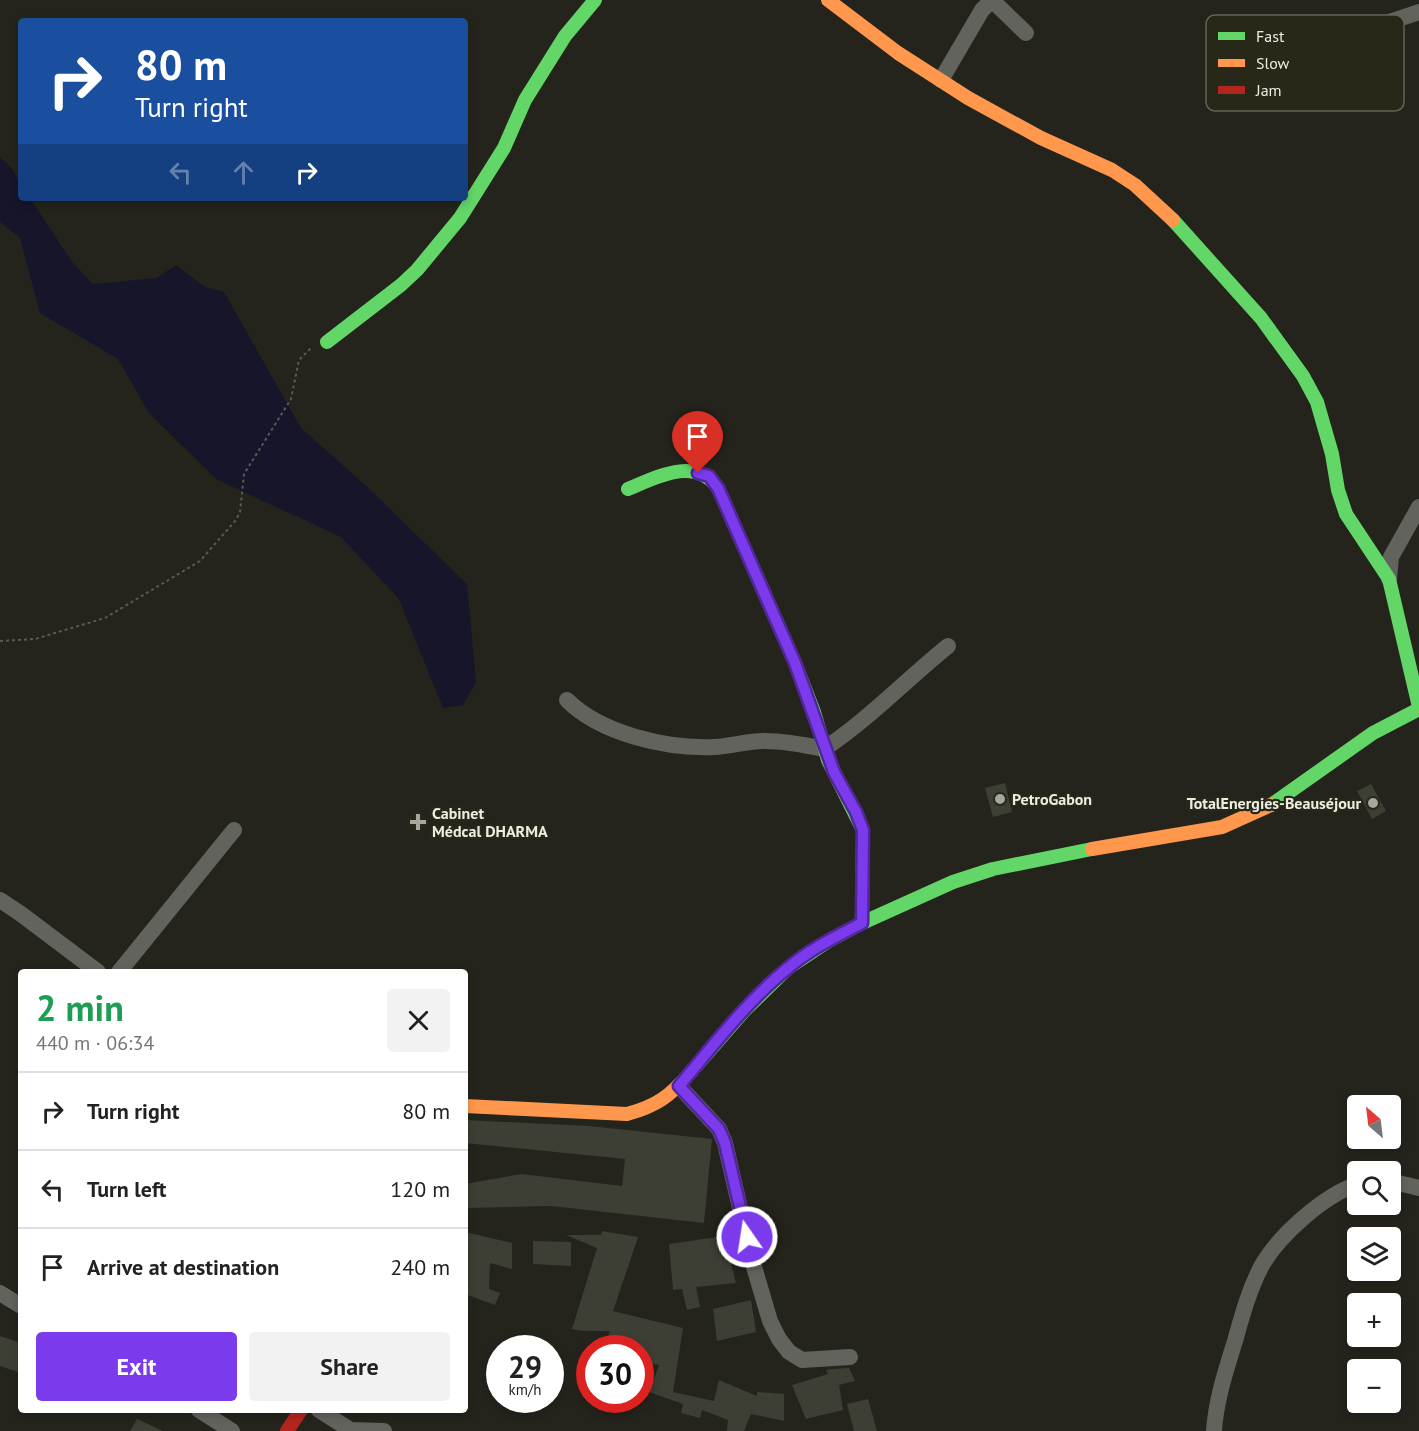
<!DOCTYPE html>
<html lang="en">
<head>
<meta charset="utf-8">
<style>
	:root { --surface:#fff; --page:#f2f2f2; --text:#222; --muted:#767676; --line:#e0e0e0; --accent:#7c3aed }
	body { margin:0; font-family:"PT Sans",sans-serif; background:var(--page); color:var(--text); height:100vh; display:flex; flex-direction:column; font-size:22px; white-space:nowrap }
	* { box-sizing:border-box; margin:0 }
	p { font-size:20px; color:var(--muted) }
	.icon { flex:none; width:33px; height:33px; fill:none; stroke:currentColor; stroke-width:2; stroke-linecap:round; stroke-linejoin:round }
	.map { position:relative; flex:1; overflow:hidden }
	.side { position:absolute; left:18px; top:969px; width:450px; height:444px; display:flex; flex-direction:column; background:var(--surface); border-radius:6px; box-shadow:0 3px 9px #0003 }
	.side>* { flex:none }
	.banner { position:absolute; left:18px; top:18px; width:450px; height:183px; border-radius:6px; box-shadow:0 3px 9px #0003; background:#1a4fa0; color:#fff; overflow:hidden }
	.needle { width:39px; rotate:332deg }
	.controls { position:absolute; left:1347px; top:1095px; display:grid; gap:12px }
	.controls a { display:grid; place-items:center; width:54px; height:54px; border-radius:6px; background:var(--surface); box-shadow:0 3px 9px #0003; font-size:30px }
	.speed { position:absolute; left:486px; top:1335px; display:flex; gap:12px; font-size:30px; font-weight:700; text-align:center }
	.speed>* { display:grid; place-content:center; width:78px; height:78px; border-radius:50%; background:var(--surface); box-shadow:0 3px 9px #0003; line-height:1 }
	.speed small { font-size:15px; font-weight:400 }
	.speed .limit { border:9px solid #d22; background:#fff; color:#111 }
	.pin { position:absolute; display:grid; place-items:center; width:51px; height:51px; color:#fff; margin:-62px -26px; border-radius:50% 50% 50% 0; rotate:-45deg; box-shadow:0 0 6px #0007 }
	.pin .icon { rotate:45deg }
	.me { position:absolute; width:66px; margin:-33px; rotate:347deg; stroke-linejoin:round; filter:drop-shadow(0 0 4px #0008) }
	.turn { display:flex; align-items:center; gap:21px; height:126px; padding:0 18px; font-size:27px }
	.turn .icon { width:78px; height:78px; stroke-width:2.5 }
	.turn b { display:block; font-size:42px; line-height:51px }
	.lanes { display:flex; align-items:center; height:57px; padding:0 18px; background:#0003; justify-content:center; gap:30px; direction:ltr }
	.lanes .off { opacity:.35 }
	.round { display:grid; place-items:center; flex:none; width:63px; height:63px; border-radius:6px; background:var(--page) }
	.overview { display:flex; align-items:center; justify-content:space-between; height:102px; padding:0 18px }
	h1 { font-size:36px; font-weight:700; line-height:45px; color:#1e9e55 }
	.button { display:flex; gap:12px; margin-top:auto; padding:12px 18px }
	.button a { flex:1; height:69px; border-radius:6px; background:var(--accent); color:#fff; font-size:24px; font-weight:700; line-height:69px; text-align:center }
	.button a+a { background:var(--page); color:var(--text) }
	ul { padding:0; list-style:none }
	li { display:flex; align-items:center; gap:18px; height:78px; padding:0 18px; border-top:2px solid var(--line) }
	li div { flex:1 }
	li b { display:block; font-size:22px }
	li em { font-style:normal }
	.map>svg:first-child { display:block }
</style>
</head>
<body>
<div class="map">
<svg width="1419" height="1431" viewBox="0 0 1419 1431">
	<rect width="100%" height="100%" fill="#24241c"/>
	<path fill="#16152a" d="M0,158C14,167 21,182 21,198H30L72,262L93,284L157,278L176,265L205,287L224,292L301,428L364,484L467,584L476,682L463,705L443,708L399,599L341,537L216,479L149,413L118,359L40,313L20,238L0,222Z"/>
	<path fill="#3d3e34" d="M1005,783L1012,812L993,817L985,788Z
		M1371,784L1386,811L1372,819L1357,791Z
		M465,1120L589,1126L712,1139L704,1223L551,1206L467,1208L465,1184L521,1174L622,1186L625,1159L465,1143Z
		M602,1231L638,1237L613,1311L683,1328L673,1392L714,1401L719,1380L757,1396V1392L784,1394V1421L751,1414L744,1431H727L728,1420L702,1410L700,1418L681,1413L683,1404L649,1392L659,1365L640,1361V1348H604L610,1331H584L572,1329L597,1248L566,1235H601Z
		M465,1232L512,1243V1269L490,1263L489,1289L500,1293L495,1305L465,1294Z
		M724,1236L736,1283L696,1287L700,1307L687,1310L682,1289L673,1290L669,1244Z
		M533,1241L571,1242V1266L533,1264Z
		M751,1300L756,1332L717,1341L713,1309Z
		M0,1336L21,1343V1373L0,1366Z
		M849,1368L855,1381L839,1385L843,1410L806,1419L792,1385L828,1374L826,1370L831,1369Z
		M868,1399L877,1431H854L847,1404Z
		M137,1419L163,1431H130Z"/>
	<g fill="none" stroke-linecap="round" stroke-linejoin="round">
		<path stroke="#5a5a53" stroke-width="2" stroke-dasharray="3 3" stroke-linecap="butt" d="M0,641L35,639L105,618L200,561L236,520L240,512L244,474L291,399L299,360L311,348"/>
		<path stroke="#63635e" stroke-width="16" d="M1353,34L1419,12
			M941,80L982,10L989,3H995L1026,33
			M1389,579L1391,557L1419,507
			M567,700C601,734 667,749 714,747C731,746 748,741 765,741C785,741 805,745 824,749C869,719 906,680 948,646
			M0,900L21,914L98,972
			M119,972L234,830
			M679,1086L719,1129L725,1143L752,1260L770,1321L779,1339L789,1352L802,1360L850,1357
			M1390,1181L1419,1188
			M0,1293L21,1306
			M199,1410L232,1431
			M319,1410L352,1431
			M351,1430L384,1431
			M1214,1431C1216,1400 1226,1370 1235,1341C1242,1316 1249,1290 1261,1267C1278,1236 1324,1195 1358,1184"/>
		<path stroke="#63d668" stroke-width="14" d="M1173,220L1261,318L1303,376L1317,402L1332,454L1338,490L1346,514L1389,579L1419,707
			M327,342L401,285L417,270L460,218L504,148L525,100L565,36L595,0
			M628,489C657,477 695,456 718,488L795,663L814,712L828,760L863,830L862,923
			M1271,805L1373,733L1419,709
			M691,1072L744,1011L788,968L830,940L862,923L953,882L993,869L1092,849"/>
		<path stroke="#ff974d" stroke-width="14" d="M828,0L898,53L968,98L1041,138L1112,170L1135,185L1173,220
			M1092,849L1222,827L1271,805
			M465,1106L627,1114C657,1106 670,1096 691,1072"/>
		<path stroke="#b3261e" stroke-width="14" d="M287,1431L301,1410"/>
	</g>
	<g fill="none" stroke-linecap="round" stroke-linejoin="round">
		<g stroke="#51269a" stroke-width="15">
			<path id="route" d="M698,473L709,476L718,488L795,663L834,772L856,812L863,830L862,923C837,936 810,949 788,968C747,1001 713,1046 679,1086L719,1129L725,1143L747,1237"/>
		</g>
		<use href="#route" stroke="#7c3aed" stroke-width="10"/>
	</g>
	<g fill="#a6a69d" stroke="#272818" stroke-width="2">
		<circle cx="1000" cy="799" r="6"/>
		<circle cx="1373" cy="803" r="6"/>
		<path d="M415 813h6v6h6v6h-6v6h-6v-6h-6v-6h6z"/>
	</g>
	<g text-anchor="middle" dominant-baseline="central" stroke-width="4.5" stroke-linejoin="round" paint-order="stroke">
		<g font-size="16" font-weight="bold" fill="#ecece2" stroke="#272818" text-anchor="start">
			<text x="1012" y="799">PetroGabon</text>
			<text x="1361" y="803" text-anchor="end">TotalEnergies-Beauséjour</text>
			<text x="432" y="813">Cabinet<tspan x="432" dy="18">Médcal DHARMA</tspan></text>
		</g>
	</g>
	<rect x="1206" y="15" width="198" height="96" rx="9" fill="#272818" stroke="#626355" stroke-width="1.5"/>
	<rect x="1218" y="32" width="27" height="8" fill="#63d668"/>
	<rect x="1218" y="59" width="27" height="8" fill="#ff974d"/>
	<rect x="1218" y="86" width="27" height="8" fill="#b3261e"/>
	<g font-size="16" fill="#ecece2">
		<text x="1256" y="42">Fast</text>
		<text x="1256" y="69">Slow</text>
		<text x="1256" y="96">Jam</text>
	</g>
</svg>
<div class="controls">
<a><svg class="needle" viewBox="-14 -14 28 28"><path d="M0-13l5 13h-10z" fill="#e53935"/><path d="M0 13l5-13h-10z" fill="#767676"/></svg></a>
<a><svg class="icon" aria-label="search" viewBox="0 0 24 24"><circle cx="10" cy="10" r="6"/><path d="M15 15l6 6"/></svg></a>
<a><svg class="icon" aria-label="layers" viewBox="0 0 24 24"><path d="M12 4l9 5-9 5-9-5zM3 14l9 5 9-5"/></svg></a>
<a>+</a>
<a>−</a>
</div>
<div class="speed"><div>29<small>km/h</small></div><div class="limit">30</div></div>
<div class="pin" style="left:698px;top:473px;background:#d93025"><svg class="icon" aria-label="arrive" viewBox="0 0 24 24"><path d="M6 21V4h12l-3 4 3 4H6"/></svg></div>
<svg class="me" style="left:747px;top:1237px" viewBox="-20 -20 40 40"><circle r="17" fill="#7c3aed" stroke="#fff" stroke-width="3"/><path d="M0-11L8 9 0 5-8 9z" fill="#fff"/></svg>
<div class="banner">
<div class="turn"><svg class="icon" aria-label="right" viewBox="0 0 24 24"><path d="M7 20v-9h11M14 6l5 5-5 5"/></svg><div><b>80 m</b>Turn right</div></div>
<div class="lanes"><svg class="icon off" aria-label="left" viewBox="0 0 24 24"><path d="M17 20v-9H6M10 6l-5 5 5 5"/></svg><svg class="icon off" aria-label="ahead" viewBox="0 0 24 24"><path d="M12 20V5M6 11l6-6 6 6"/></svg><svg class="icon" aria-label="right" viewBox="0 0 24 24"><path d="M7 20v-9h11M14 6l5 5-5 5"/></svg></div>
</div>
<section class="side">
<div class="overview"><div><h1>2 min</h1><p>440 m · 06:34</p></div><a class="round"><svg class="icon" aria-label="close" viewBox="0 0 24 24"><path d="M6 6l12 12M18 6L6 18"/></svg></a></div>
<ul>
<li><svg class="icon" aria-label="right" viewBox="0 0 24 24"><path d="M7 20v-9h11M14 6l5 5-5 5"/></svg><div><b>Turn right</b></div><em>80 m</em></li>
<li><svg class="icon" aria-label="left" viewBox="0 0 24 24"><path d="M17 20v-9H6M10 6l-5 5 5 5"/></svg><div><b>Turn left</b></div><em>120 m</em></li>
<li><svg class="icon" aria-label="arrive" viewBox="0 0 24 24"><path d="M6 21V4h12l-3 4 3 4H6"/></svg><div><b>Arrive at destination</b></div><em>240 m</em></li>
</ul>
<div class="button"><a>Exit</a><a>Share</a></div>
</section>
</div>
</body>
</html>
